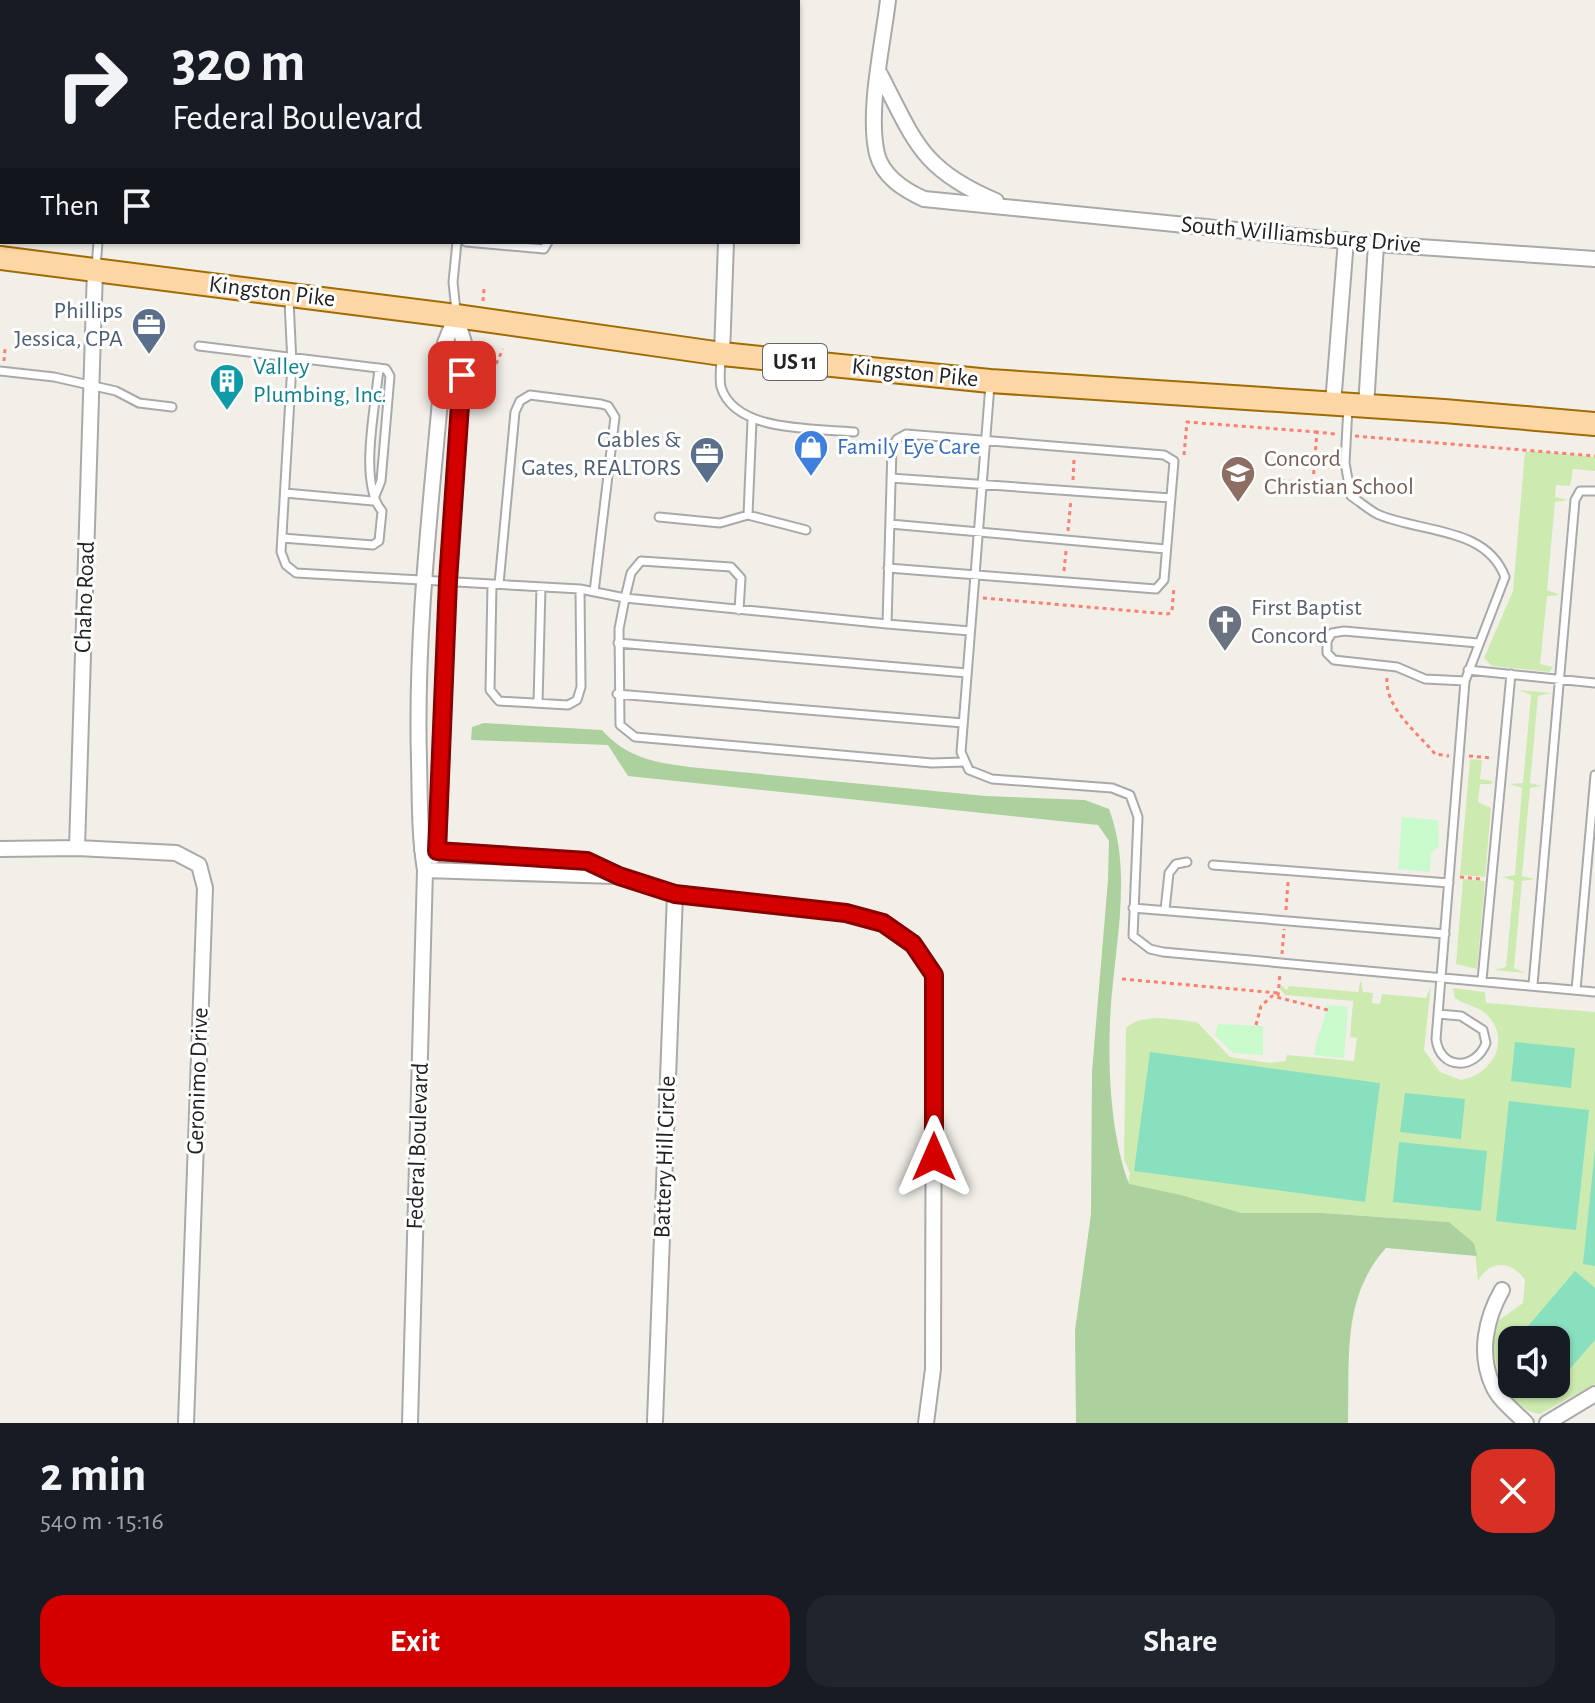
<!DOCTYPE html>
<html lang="en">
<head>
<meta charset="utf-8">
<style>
	:root { --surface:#171b24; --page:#20242c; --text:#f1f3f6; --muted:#9ea1a6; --accent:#d40000 }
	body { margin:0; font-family:"Alegreya Sans",sans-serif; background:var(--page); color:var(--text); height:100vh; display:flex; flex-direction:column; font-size:30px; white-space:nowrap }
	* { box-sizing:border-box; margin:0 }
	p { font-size:26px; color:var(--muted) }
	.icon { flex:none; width:44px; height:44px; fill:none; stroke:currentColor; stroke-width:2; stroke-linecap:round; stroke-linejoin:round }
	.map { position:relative; height:1423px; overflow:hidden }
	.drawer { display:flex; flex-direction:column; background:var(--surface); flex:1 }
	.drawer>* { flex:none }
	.guide { position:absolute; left:0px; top:0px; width:800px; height:244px; box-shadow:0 2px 6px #0004; background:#171b24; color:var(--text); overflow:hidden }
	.fabs { position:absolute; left:1498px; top:1326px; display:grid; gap:16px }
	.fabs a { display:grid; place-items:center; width:72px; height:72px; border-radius:16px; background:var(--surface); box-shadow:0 2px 6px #0004; font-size:40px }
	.pin { position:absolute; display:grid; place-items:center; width:68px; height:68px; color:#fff; margin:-34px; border-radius:16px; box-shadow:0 4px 12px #0006 }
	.me { position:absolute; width:88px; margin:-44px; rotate:0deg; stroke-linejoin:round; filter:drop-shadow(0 0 6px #0008) }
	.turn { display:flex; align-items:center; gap:28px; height:168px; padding:0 40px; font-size:36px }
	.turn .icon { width:104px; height:104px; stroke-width:2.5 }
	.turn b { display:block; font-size:56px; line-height:68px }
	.then { display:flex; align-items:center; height:76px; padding:0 40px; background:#0003; gap:16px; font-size:30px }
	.round { display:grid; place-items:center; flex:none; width:84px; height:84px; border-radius:24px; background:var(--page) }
	.headline { display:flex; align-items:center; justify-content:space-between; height:136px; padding:0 40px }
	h1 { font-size:48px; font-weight:700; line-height:60px }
	.button { display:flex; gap:16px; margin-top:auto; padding:16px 40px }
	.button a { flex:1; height:92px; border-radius:24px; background:var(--accent); color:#fff; font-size:32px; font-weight:700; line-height:92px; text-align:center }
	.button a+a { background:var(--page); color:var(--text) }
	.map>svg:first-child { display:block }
</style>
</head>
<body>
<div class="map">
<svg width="1595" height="1423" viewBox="0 0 1595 1423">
	<rect width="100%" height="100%" fill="#f2efe9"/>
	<path fill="#cdebb0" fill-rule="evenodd" d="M1531,451L1595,457V471L1573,469L1570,486L1556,485L1555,497L1568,500L1555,502L1547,590L1560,595L1547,596L1540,664L1553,667L1550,672L1492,666L1484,658L1513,591L1525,452Z
		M1519,690L1551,693L1538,696L1530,783L1542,786L1530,788L1522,876L1535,879L1522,881L1514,968L1526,973L1494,970L1506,967L1514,881L1502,877L1515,875L1522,788L1510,784L1523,783L1531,695Z
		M1470,759L1482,760L1480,779L1493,781L1491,784H1480L1478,802L1491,808L1485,877L1460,875Z
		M1463,879L1485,881L1477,969L1456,964Z
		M1361,980L1363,992L1373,993L1372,1003L1380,1004L1382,994L1426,998L1431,986L1424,1050L1440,1072L1461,1080C1491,1075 1511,1042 1489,1017C1480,1006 1466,1006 1455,998L1453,988L1485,992L1486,1003L1595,1012V1384L1540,1414C1501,1409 1489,1355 1495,1323L1523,1303L1525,1280C1511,1260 1489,1260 1478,1281L1474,1243L1449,1222L1323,1213H1241L1127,1190L1130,1173L1124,1160L1126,1028C1143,1012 1175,1020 1197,1022L1230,1057L1270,1063L1286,1061L1287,1055L1354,1061L1357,1038L1350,1037L1353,1001L1285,995L1280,989L1281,985L1287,990L1289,986L1358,992ZM1512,1340H1556V1384H1512Z"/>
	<path fill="#add19e" d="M484,723L602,730C627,758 654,762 689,767L986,796L1085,800L1109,809C1134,875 1113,951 1110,1021C1108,1074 1111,1135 1129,1184L1181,1195L1241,1213H1323L1449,1222L1474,1243L1477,1256L1386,1248C1341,1298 1350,1360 1348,1423H1076L1075,1330L1091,1214L1092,1071L1108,880L1109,841L1098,825L628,776L608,745L471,740L472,727Z"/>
	<path fill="#c8facc" d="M1402,817L1438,820L1439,846L1431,853L1430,872L1398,869Z
		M1327,1005L1348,1007L1344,1058L1314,1055C1316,1036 1325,1024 1327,1005Z
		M1218,1024L1263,1026V1055L1233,1053L1215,1035Z"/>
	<path fill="#88e0be" d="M1515,1042L1575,1048L1571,1088L1511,1081Z
		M1150,1052L1380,1083L1365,1202L1134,1171Z
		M1405,1093L1465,1099L1461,1139L1400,1132Z
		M1509,1101L1589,1110L1576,1230L1496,1221Z
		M1399,1142L1487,1151L1481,1211L1393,1202Z
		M1595,1149V1266L1583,1264Z
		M1575,1271L1595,1288V1340L1568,1371L1556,1361V1340H1532L1523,1332Z"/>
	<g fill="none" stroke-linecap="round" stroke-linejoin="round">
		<g stroke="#a9a9a9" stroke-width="11">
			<path id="service" d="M63,0L77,2
				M660,2V0
				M0,167H2
				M466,242L544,249L548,242
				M96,267L98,242
				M289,300L292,364L281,552L286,565L296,573L580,589L625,598L631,573L641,561L731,567L741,578L739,610
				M456,311L453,282L457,242
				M199,346L386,369L390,376L381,481L373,501
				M721,356C721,366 719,379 721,387C735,433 816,428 854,432
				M0,371L54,377L116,391L139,403L172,407
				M990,385L961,752L969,770L992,779L1112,788L1130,795L1138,817L1133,936L1150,949L1163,952L1595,992
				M1348,407L1345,463L1351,496C1360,502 1368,509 1377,514C1420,533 1486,526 1505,577L1465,681L1436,1039C1440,1071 1476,1070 1486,1043L1483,1030L1461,1016L1438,1014
				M891,478L1171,498
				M285,493L373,501
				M748,515L752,421
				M659,517L720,523L748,515L806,530
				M890,524L1166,549
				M282,538L373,545L379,541L382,511C358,483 376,404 379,368
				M888,568L1156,589L1164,580L1174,461L1164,455L906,434L897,439L892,448L887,624L970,631
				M492,584L490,690L499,701L568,705L577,700L581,687L580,589
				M499,584L515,412L520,401L530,395L601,404L608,406L615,417L594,592
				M887,624L625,598L619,629L620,725L635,737L932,763L963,762
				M618,643L967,673
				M1468,670L1595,683
				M1465,681L1425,679L1397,667L1334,660L1327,653V641L1332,633L1344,631L1478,643
				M617,694L963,723
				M538,703L541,587
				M1213,865L1449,883
				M1133,908L1445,934
				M1165,910L1169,873L1176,864L1187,862
				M1482,980L1511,674
				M1533,985L1575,500L1580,491H1595
				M1576,990L1595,775"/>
		</g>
		<g stroke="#a9a9a9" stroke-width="18">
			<path id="minor" d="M888,0C883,44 867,111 877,154C883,177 904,190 924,199L1376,244L1595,259
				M735,2L736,0
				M880,74C915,142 922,170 996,201
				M722,354L726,242
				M1333,404L1346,240
				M1366,407L1376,244
				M77,848L95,269
				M0,849L77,848L176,853L199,865L205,888L186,1423
				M422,850L587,861L619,876L675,894L846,913L883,923L913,944L934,975L933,1369L926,1423
				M434,856L438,848L448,581L465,346L456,316
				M425,870L615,876
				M1502,1290C1486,1318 1478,1354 1493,1386C1499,1400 1515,1412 1526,1423
				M655,1421L675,894
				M410,1423L425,870C419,834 420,797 419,761C415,621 434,482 445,343L456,316
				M1547,1423L1595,1394"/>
		</g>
		<g stroke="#a06b00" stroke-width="26">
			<path id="primary" d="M0,258L456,316L722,354L990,381L1444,411L1595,424"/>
		</g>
		<path stroke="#fa8072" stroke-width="3" stroke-dasharray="4 4" stroke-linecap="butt" d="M483,301L484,289
			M4,361L5,349
			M474,392H483L503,349
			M1355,436L1595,456
			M1184,455L1187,422L1317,432
			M1073,480L1074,459
			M1281,481L1313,482L1317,432L1335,434
			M1068,531L1071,499
			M1064,571L1066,551
			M983,598L1168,614L1172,612L1174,586
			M1387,678C1385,708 1416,731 1435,754L1449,756
			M1469,756L1493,758
			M1460,877L1480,879
			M1286,910L1288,882
			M1282,954L1284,929
			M1122,979L1278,993
			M1278,996L1280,973
			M1256,1025L1261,1006L1272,996L1328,1010"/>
		<use href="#service" stroke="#fff" stroke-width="7"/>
		<use href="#minor" stroke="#fff" stroke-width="14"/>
		<use href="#primary" stroke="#fcd6a4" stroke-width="22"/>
	</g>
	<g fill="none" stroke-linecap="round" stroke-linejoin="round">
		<g stroke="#8a0000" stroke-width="20">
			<path id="route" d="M462,375L448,581L437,851L587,861L619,876L675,894L846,913L883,923L913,944L934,975V1157"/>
		</g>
		<use href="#route" stroke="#d40000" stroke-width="14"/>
	</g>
	<defs>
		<g id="office-pin" transform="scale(1.8)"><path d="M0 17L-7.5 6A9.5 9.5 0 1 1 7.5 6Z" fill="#5c6f8a" stroke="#fff"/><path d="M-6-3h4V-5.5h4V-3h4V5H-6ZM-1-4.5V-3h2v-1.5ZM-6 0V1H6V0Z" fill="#fff"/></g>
		<g id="building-pin" transform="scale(1.8)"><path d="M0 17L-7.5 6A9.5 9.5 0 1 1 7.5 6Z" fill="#0f9aa8" stroke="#fff"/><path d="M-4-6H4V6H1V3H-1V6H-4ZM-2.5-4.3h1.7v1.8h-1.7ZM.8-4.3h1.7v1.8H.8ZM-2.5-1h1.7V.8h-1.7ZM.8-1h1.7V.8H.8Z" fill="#fff"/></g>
		<g id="shop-pin" transform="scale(1.8)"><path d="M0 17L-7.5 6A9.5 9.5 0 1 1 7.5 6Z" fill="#3f7fe0" stroke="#fff"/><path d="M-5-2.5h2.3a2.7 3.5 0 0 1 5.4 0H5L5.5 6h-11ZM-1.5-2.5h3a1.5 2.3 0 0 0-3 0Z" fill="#fff"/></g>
		<g id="school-pin" transform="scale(1.8)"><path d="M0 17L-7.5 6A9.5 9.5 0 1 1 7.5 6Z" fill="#8d6e63" stroke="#fff"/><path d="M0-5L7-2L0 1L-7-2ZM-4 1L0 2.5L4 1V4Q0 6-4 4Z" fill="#fff"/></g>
		<g id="church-pin" transform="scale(1.8)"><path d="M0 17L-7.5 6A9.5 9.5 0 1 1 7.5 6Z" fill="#6b7280" stroke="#fff"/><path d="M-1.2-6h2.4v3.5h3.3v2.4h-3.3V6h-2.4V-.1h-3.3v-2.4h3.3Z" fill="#fff"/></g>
	</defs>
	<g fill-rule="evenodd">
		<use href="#office-pin" x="149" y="325"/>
		<use href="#building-pin" x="227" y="381"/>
		<use href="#shop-pin" x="811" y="447"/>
		<use href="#office-pin" x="707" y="454"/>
		<use href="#school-pin" x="1238" y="473"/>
		<use href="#church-pin" x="1225" y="622"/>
	</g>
	<g text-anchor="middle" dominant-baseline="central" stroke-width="6" stroke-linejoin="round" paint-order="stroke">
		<rect fill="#fff" stroke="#646464" stroke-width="2" x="763" y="344" width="64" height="36" rx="6"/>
		<g font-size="22" font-weight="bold" fill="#222">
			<text x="795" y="362">US 11</text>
		</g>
		<g font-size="24" fill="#222" stroke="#fff">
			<text transform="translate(1301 235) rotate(5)">South Williamsburg Drive</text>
			<text transform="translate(272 292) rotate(7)">Kingston Pike</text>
			<text transform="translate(915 373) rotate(6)">Kingston Pike</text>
			<text transform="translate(85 597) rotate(-88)">Chaho Road</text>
			<text transform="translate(198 1081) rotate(-88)">Geronimo Drive</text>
			<text transform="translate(418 1146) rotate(-88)">Federal Boulevard</text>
			<text transform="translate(665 1157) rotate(-88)">Battery Hill Circle</text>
		</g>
		<g font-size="24" fill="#4e5e75" stroke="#fff" text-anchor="end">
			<text x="123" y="311">Phillips<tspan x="123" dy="28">Jessica, CPA</tspan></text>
			<text x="681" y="440">Gables &amp;<tspan x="681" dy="28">Gates, REALTORS</tspan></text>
		</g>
		<g font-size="24" fill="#0d838f" stroke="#fff" text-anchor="start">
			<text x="253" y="367">Valley<tspan x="253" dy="28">Plumbing, Inc.</tspan></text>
		</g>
		<g font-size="24" fill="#366cbe" stroke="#fff" text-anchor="start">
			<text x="837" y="447">Family Eye Care</text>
		</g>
		<g font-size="24" fill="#785e54" stroke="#fff" text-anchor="start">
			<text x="1264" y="459">Concord<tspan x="1264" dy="28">Christian School</tspan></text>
		</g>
		<g font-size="24" fill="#5b616d" stroke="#fff" text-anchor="start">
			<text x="1251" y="608">First Baptist<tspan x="1251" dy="28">Concord</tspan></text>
		</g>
	</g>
</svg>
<div class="fabs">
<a><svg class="icon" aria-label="sound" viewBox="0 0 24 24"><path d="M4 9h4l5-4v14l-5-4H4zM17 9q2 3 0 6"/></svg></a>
</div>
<div class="pin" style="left:462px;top:375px;background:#d93025"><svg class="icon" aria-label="arrive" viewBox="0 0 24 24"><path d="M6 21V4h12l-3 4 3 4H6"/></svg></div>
<svg class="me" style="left:934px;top:1157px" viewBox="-20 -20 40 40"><path d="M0-17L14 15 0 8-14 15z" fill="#d40000" stroke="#fff" stroke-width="4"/></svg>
<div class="guide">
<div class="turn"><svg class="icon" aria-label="right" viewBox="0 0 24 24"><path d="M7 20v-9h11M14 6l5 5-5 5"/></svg><div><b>320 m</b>Federal Boulevard</div></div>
<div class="then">Then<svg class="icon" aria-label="arrive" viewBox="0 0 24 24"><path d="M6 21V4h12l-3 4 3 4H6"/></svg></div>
</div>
</div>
<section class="drawer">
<div class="headline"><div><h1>2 min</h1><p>540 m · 15:16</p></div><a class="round" style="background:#d93025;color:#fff"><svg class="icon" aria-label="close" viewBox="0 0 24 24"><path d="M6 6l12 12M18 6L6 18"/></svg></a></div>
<div class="button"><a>Exit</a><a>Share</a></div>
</section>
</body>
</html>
